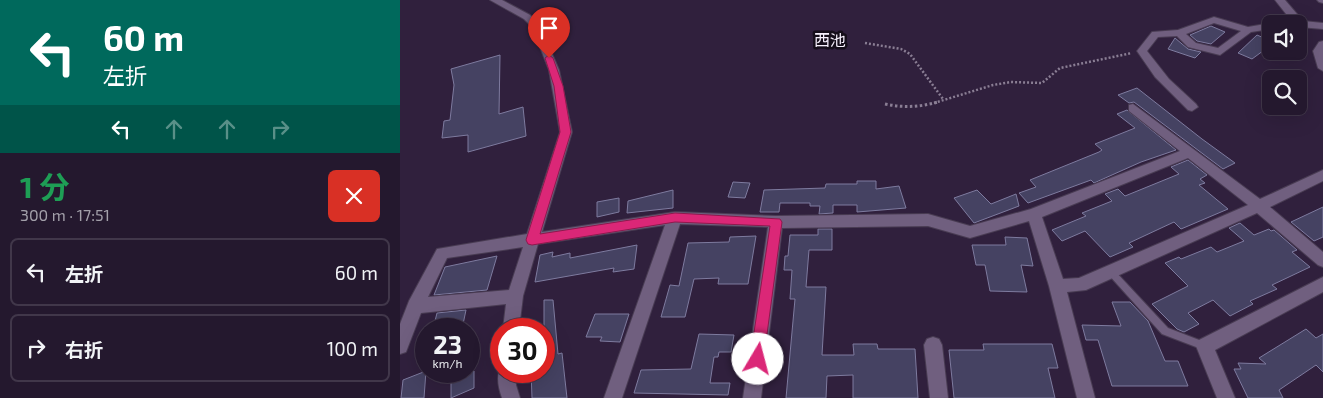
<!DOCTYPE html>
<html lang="ja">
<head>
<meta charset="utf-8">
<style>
	:root { --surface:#24182e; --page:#2c2136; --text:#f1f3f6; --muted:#a3a0aa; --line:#41374a }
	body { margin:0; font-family:"Exo 2","Noto Sans JP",sans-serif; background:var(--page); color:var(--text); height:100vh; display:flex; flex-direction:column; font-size:19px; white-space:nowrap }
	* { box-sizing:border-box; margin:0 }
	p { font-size:16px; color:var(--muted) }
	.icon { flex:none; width:28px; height:28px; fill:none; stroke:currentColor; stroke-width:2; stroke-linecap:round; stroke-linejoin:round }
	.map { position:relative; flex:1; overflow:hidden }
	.drawer { display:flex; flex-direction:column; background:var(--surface); width:400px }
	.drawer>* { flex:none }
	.guide { background:#00695c; color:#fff; overflow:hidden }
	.fabs { position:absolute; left:862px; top:15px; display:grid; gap:10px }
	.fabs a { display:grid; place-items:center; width:45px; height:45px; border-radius:8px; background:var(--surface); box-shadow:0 5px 20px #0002,0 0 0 1px var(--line); font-size:25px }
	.speed { position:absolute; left:15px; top:318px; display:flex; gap:10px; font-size:25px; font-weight:700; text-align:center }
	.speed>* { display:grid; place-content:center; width:65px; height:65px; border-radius:50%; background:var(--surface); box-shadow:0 5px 20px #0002,0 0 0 1px var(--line); line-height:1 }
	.speed small { font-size:12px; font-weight:400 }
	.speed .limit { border:8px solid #d22; background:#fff; color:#111 }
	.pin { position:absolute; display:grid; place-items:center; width:42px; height:42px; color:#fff; margin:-51px -21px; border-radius:50% 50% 50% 0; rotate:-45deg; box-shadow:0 0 5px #0007 }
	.pin .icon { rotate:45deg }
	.me { position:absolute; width:55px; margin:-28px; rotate:8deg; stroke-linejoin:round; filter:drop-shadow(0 0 4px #0008) }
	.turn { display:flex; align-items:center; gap:18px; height:105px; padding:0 20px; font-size:22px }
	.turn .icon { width:65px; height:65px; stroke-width:2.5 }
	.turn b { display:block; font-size:35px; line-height:42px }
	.lanes { display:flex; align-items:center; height:48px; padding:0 20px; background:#0003; justify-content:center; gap:25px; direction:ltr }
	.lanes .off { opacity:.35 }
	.round { display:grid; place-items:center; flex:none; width:52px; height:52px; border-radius:8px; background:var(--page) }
	.headline { display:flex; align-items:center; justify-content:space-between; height:85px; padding:0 20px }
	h1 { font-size:30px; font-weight:700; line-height:38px; color:#1e9e55 }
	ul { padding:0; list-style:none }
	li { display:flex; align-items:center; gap:15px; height:68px; margin:0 10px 8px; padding:0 10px; border:2px solid var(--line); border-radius:8px }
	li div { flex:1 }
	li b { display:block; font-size:19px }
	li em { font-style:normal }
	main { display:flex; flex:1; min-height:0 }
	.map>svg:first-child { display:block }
</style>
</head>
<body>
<main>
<section class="drawer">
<div class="guide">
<div class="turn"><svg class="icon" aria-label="left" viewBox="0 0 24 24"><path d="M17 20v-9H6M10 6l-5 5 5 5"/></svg><div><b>60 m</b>左折</div></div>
<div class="lanes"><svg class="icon" aria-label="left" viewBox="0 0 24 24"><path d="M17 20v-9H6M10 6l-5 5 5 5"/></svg><svg class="icon off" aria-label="ahead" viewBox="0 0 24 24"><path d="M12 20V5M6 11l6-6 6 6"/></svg><svg class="icon off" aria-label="ahead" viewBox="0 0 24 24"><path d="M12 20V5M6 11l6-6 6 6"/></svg><svg class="icon off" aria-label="right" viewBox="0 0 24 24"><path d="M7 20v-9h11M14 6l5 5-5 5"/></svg></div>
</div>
<div class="headline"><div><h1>1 分</h1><p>300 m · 17:51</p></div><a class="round" style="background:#d93025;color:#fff"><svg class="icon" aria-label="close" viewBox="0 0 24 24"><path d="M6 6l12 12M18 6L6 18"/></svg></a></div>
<ul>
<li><svg class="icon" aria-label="left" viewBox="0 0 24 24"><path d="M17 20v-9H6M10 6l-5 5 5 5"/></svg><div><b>左折</b></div><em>60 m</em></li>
<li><svg class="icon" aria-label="right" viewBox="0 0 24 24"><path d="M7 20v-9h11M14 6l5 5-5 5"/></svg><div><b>右折</b></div><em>100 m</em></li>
</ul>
</section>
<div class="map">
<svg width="923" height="398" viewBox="0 0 923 398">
	<rect width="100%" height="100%" fill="#30203d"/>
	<path fill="#454262" stroke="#7e7b9f" d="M811,26L825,32L811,44L797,41L790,35Z
		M857,35L871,41V45L852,59L838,53Z
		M775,38L788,49L801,52L795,58L768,49Z
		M100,55L99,114L123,107L126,136L68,152V135L42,138L44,121L50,120L54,85L51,69Z
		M737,88L802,139L835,163L823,169L734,102L729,103L718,95Z
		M727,110L776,150L741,162L694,183L691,180L628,203L619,193L636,187L630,180L699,152L702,150L695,144L735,128L717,114Z
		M788,160L807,175L800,179L805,183L799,185L828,209L781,229L774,222L729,243L733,247L710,257L685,231L662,241L652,230L686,216L682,213L712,201L705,194L718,189L725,196L779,174L771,167Z
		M457,181H476V189L499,186L506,208L457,212V205H433V213L419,214L420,206H410V203H380L379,212H360L364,190L425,188L426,184H457Z
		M333,182L350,183L345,198L328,197Z
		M273,190V208L227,213L228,201Z
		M577,190L591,204L616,194L619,206L574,223L554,198Z
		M219,198V212L197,217V202Z
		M923,207V237L914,241L891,222Z
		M840,223L854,235L869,229L871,231L874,230L897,250L892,252L910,267L872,285L877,289L850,301L853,304L830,316L813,300L788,313L799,324L784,332L777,329L752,304L788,286L765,263L779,257L781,259L811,247L817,252L844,241L829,228Z
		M418,229H432V250H409L406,287H426L422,355H454L453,344H477L478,349H515L518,398H453V375L427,376L426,398H386L395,299H390L392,270H384L385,256H388L390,235H418Z
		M356,236L348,284H318L319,278L294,279L285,317H261L270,285L279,286L288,243L329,242L330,237Z
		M605,237L627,238L633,266L621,265L627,292L590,291L585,265H576L572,245H606Z
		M237,245L234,269L213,272L214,268L135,282L140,255L153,252L152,257L170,253V258Z
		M97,256L87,290L34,295L45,267Z
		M144,300H153L158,354L162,353L167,398H132L131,371H144Z
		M712,302H730L748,321L765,361H778L788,386H712L698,340H686L682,325L721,326Z
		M66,310L62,329H33L37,313Z
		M195,314H229L220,342L200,341L202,337H186Z
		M906,329L916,338L923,334V372L916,365L879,390L883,398H848L834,369H841L838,363L866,364L859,358Z
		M299,334L334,335L331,352H319L318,357H314L310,383H330L328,395L234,393L241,370L291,369Z
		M583,344H652L658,368H648L655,398H554L549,350H584Z
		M26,371L24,398H1L3,380Z
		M51,371H74V388L51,398Z"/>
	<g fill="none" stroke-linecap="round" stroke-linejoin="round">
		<g stroke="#493c53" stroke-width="2">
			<path id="lane" d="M711,269L714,270L768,328L807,343L808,346L807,349L804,350L762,334L708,274L707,272L708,270Z"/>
		</g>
		<g stroke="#493c53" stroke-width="2">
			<path id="street" d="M90,0H102L130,15L139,24L159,70L172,132L142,232L275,212L376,216L528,214L570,226L631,209L780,151L729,111V105L733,104L860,199L923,170V181L870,207L923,252V267L918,265L857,213L686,290L667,292L695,398H677L649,286L629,221L570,238L528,226L382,228L361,398H343L368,227L280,224L222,398H204L265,225L138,244L123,296L119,329H103L106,304L21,313L6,352L0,354V324L9,301L37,249L127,234L160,132L149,70L132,27L124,19ZM788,158L848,205L679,278L663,279L642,217ZM123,247L109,290L28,297L47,258Z
				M875,0H885L903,21L923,23V29L899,27V24H894Z
				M917,0H923V3L919,2Z
				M814,17L848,27L871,23L874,24H871V29L851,32L820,55L788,47L777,36L758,37L747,51L769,79L796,104L798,107L792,111L788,110L755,77L737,51L752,32L778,30ZM814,23L841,31L818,48L796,43L786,34Z
				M923,41V71L918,68L913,51L919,42Z
				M923,277V292L815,350L835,398H817L796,346L799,340Z
				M533,337L539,339L542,345L548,398H530L524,345L527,339Z
				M101,365V371H116V385L120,398H102C98,387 96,376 101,365Z"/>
		</g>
		<path stroke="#8a7e94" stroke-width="2.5" stroke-dasharray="2 2" stroke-linecap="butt" d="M465,43L501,49L510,54L543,99
			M534,103L593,85L611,82L642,83L660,68L732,53"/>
		<path stroke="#8a7e94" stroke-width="3" stroke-dasharray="2.5 2.5" stroke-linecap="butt" d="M485,104C504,108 520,107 538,102"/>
		<use href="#lane" fill="#705f7f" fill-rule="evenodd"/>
		<use href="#street" fill="#705f7f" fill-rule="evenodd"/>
	</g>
	<path fill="#db2777" stroke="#8e194d" d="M149,55L153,58L163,86L171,132L140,234L275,213L380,219L382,222L363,364L358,366L352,364L350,359L370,226L275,222L132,245L128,244L126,240L160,132L154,86L145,58Z"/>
	<g text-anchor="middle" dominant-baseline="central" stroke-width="5" stroke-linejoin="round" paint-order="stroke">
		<g font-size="16" fill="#f7f1fd" stroke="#150e1a">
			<text x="430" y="39">西池</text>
		</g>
	</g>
</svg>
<div class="fabs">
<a><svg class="icon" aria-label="sound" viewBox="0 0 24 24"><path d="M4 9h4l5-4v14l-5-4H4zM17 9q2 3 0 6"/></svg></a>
<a><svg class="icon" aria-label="search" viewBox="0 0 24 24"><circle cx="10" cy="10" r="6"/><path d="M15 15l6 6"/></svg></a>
</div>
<div class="speed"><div>23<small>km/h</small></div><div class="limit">30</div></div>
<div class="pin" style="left:149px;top:58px;background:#d93025"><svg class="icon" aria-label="arrive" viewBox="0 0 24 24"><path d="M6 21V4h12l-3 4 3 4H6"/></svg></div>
<svg class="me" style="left:358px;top:359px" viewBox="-20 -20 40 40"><circle r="19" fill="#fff"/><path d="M0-13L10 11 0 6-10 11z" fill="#db2777"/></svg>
</div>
</main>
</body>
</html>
